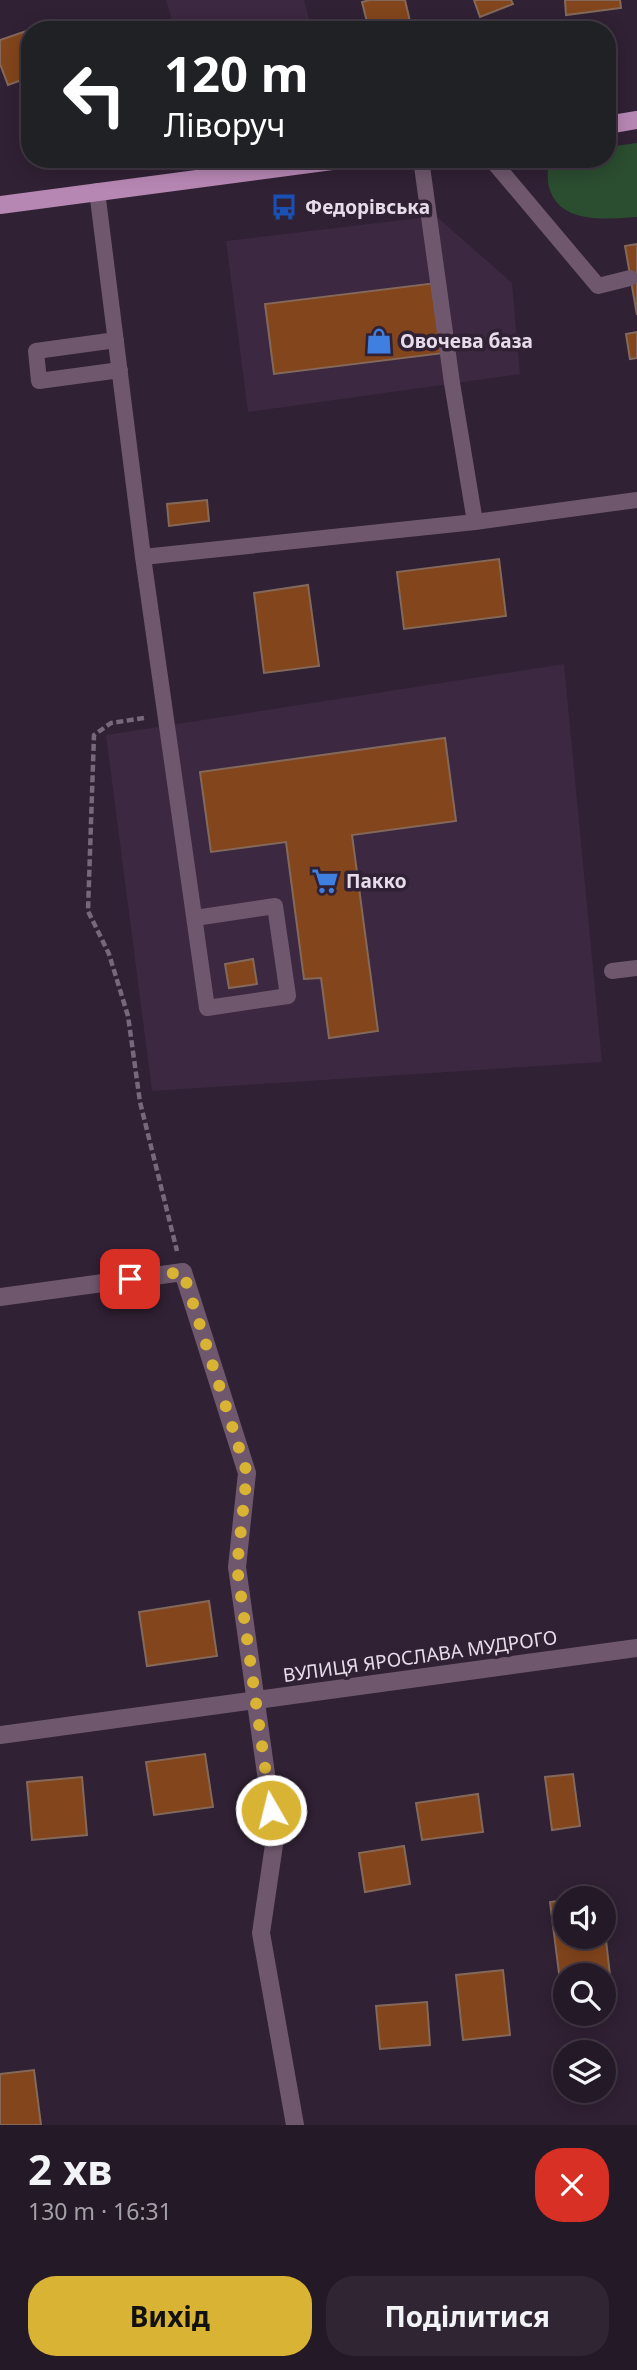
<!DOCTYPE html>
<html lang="uk">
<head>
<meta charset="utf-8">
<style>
	:root { --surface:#241927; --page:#302633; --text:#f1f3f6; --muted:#a3a0a7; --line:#413844; --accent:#d9b334 }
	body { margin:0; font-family:"Noto Sans",sans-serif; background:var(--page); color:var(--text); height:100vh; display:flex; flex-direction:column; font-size:26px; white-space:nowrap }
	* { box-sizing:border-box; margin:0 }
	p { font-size:23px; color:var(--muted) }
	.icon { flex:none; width:38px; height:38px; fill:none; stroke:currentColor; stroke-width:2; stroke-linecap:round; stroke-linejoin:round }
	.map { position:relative; height:2125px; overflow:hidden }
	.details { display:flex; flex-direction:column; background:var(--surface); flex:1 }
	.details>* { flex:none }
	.hud { position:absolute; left:21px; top:21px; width:595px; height:147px; border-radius:28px; box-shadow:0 4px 18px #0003,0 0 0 2px var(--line); background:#202124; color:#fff; overflow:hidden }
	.tools { position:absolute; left:553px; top:1886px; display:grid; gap:14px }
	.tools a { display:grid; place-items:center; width:63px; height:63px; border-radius:50%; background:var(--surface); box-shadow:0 4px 18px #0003,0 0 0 2px var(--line); font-size:35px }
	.pin { position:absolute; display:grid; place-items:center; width:60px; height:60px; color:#fff; margin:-30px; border-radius:14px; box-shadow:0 4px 10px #0006 }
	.me { position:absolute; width:77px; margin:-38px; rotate:352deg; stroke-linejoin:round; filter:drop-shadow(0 0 5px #0008) }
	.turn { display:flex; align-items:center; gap:24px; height:147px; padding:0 28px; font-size:32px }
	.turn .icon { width:91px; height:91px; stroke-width:2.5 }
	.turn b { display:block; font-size:49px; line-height:60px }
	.round { display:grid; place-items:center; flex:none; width:74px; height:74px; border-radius:28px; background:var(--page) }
	.overview { display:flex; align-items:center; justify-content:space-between; height:119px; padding:0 28px }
	h1 { font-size:42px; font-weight:700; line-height:52px }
	.primary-button { display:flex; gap:14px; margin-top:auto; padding:14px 28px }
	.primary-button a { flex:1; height:80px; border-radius:28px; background:var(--accent); color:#111; font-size:28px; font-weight:700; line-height:80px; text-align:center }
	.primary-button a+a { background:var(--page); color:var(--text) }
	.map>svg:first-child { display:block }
</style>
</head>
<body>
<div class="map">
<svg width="637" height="2125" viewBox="0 0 637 2125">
	<rect width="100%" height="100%" fill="#302134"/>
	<path fill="#3c2841" d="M166,0H304L312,30H175Z
		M436,216L512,283L520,374L248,412L226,241Z
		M564,664L602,1062L152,1091L106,735Z"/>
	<path fill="#2b4d30" d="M637,143V217C607,219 559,225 549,187C547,179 548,168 548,159H607V147Z"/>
	<path fill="#82451c" stroke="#84695a" stroke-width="2" d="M370,0H405L412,30H369L362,2Z
		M474,0H511L513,4L480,17Z
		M565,0H620L621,8L566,15Z
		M38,27L39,30H30V77L8,85L0,64V40Z
		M637,244V315L625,246Z
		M436,283L444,353L274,374L265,304Z
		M637,332V358L630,359L626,334Z
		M207,500L209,521L169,526L167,504Z
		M499,559L506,616L404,629L397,572Z
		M308,585L319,666L264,673L254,593Z
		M445,738L456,821L352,835L378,1031L329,1038L321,978L304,979L286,842L211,852L200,772Z
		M253,959L257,984L229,988L225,964Z
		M209,1601L217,1656L147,1666L139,1612Z
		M205,1754L213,1807L154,1815L146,1762Z
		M573,1774L580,1826L552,1830L545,1777Z
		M82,1777L87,1835L32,1840L27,1782Z
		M478,1794L483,1832L422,1840L416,1803Z
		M404,1846L410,1884L365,1892L359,1853Z
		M565,1900V1937H604V1922L610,1975L565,1976V1981H560L550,1902Z
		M503,1970L510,2035L463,2040L456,1975Z
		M427,2002L430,2045L380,2049L376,2006Z
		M34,2070L41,2125H0V2074Z"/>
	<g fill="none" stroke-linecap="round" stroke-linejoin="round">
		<path stroke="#76697a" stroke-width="4.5" stroke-dasharray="7 3.5" stroke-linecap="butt" d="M144,718L111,723L94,735L88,911L109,954L128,1016L140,1102L177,1251"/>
		<path stroke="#6f586d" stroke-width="16" d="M214,159L217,176
			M421,159L452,383L475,522
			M491,159L598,286L630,278
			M97,191L143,557L207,1008L288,996L275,906L195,918
			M116,340L36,351L39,381L120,370
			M143,557L475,522L637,500
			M612,971L637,968"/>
		<path stroke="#6f586d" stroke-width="18" d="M0,1297L183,1272L247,1473L237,1567L275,1838L261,1933L295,2125
			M0,1735L637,1648"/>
		<path stroke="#b787b3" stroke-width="18" d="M607,125L637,120
			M0,205L347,159"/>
	</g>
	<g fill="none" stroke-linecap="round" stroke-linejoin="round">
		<path stroke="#d9b334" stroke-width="12" stroke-dasharray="0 21.6" d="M130,1279L183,1272L247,1473L237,1567L271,1810"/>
	</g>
	<defs>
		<g id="bus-bare" transform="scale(2.1)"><path d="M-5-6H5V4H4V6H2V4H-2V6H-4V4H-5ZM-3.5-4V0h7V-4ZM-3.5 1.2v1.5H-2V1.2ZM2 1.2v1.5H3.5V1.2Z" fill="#1a4fb4" stroke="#302134" stroke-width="2.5" paint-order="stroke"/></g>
		<g id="shop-bare" transform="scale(2.1)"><path d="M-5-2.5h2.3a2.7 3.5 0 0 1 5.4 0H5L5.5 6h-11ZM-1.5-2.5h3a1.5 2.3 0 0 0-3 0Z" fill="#3f7fe0" stroke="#302134" stroke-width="2.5" paint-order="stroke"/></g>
		<g id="supermarket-bare" transform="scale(2.1)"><path d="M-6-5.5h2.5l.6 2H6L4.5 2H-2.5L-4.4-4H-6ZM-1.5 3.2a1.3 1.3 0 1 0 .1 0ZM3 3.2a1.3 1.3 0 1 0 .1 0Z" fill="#3f7fe0" stroke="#302134" stroke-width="2.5" paint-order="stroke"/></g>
	</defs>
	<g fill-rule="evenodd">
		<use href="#bus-bare" x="284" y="207"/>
		<use href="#shop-bare" x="379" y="341"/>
		<use href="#supermarket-bare" x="325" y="881"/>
	</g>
	<g text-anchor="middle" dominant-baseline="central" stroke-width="7" stroke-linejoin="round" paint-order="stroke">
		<g font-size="19" font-weight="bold" fill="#e7ddea" stroke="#302134" text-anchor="start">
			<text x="305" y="207">Федорівська</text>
			<text x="400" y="341">Овочева база</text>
			<text x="346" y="881">Пакко</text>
		</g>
		<g font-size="19" fill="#e7ddea" stroke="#302134">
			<text transform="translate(420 1656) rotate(-8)">ВУЛИЦЯ ЯРОСЛАВА МУДРОГО</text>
		</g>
	</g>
</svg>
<div class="tools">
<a><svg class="icon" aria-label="sound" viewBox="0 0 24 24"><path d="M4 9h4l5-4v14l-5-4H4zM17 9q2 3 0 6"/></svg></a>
<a><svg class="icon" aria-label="search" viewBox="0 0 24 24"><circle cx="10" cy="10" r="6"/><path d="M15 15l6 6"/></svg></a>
<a><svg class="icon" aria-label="layers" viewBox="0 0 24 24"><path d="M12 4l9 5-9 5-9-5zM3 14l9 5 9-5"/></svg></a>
</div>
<div class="pin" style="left:130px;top:1279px;background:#d93025"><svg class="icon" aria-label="arrive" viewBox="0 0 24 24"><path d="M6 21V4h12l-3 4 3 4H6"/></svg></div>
<svg class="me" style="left:271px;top:1810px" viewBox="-20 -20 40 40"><circle r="17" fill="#d9b334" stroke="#fff" stroke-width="3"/><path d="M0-11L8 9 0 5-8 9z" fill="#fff"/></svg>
<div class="hud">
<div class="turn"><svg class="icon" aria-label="left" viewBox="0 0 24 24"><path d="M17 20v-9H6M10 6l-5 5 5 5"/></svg><div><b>120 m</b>Ліворуч</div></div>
</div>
</div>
<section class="details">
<div class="overview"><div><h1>2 хв</h1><p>130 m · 16:31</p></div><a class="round" style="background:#d93025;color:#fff"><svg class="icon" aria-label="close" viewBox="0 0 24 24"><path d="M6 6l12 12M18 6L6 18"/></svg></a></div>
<div class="primary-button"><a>Вихід</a><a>Поділитися</a></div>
</section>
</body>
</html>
